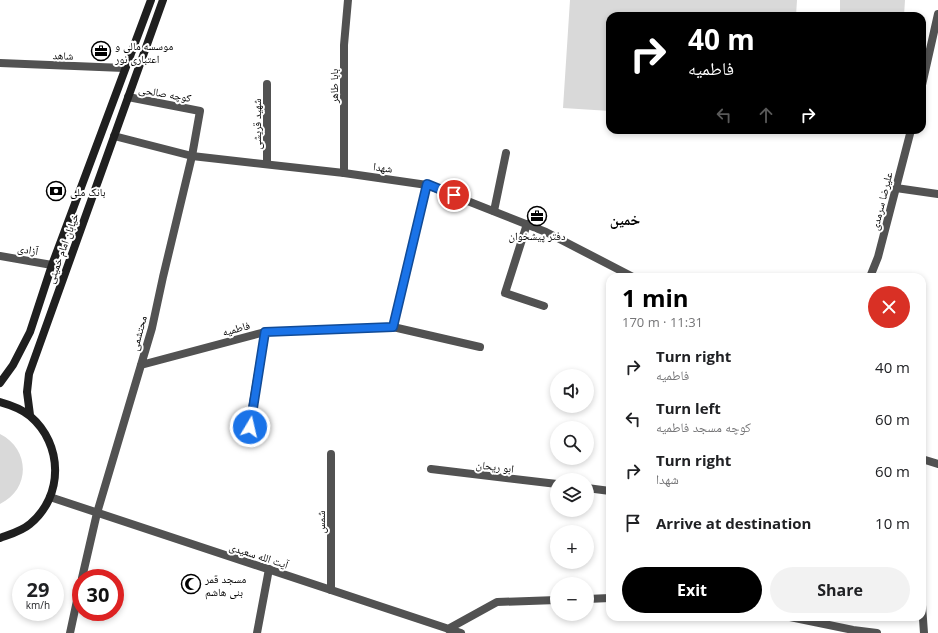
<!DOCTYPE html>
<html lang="en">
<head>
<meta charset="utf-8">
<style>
	:root { --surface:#fff; --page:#f2f2f2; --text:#202124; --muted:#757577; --accent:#000 }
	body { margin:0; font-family:"Open Sans","Noto Naskh Arabic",sans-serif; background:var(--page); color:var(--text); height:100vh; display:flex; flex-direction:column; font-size:15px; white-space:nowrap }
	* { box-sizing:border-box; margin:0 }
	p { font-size:13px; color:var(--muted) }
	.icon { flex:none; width:22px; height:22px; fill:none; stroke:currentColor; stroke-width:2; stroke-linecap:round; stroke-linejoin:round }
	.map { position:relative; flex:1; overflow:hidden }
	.side { position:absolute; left:606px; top:273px; width:320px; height:348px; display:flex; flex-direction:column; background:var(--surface); border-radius:12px; box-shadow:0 2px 6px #0003 }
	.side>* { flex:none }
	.hud { position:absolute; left:606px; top:12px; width:320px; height:122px; border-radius:12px; box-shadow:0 2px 6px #0003; background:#000; color:#fff; overflow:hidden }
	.fabs { position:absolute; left:550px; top:369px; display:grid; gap:8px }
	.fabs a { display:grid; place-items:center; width:44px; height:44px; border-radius:50%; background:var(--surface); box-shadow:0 2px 6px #0003; font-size:20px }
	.speed { position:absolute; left:12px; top:569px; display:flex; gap:8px; font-size:20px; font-weight:700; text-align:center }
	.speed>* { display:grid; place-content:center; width:52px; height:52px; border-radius:50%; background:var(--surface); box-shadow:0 2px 6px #0003; line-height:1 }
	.speed small { font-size:10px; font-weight:400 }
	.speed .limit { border:6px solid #d22; background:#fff; color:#111 }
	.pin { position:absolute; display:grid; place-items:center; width:34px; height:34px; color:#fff; margin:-17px; border:2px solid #fff; border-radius:50%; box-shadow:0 1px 4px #0007 }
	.me { position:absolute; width:44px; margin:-22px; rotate:9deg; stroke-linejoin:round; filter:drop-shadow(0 0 3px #0008) }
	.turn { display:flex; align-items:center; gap:14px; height:84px; padding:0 16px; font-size:18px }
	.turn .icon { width:52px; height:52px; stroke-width:2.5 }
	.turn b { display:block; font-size:28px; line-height:34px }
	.lanes { display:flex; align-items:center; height:38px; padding:0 16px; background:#0003; justify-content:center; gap:20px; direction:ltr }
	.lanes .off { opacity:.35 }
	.round { display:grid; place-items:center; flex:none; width:42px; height:42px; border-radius:21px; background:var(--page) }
	.overview { display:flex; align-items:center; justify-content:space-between; height:68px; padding:0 16px }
	h1 { font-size:24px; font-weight:700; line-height:30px; color:var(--accent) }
	.primary-button { display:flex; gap:8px; margin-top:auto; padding:8px 16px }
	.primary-button a { flex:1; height:46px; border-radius:24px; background:var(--accent); color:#fff; font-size:16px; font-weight:700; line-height:46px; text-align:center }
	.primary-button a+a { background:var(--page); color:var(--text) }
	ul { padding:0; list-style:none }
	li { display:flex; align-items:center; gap:12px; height:52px; padding:0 16px }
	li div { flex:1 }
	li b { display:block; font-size:15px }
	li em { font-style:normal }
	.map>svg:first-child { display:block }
</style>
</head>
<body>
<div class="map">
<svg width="938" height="633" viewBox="0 0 938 633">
	<rect width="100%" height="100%" fill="#fff"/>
	<path fill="#d9d9d9" d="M570,0H797L796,16H610V111L563,108Z
		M840,0H905L904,16L840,14Z
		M0,434C30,449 31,489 0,504Z"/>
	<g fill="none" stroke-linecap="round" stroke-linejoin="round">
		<path stroke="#525252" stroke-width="8" d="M0,63L124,68
			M267,84V164
			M922,85L938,14
			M344,173V45L348,0
			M896,188L938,194
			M494,211L506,153
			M527,224L505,293L544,306
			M0,256L52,265
			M870,277L878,257L911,130
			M393,327L427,185
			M141,365L265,332L393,327L480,347
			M249,427L265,332
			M331,454V590
			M431,469L557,484
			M587,488L610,491
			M82,578L97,513L152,328L163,277L192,156L200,111L128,97
			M922,605L924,633
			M70,633L81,582
			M257,633L269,569"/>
		<path stroke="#525252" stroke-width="8" d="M114,136L192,156L344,173L427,185L546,232L633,277
			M922,459L938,464
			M50,497L461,633
			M587,599L610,598
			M790,617L853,630L877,633
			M448,629L497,602L557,600"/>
		<path stroke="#1f1f1f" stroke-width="8" d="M0,383L13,365L30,332L52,265L151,0
			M0,402C11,405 22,409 30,416C63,444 64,496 30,524C22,531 11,534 0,538
			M30,415L27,392L29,374L163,0"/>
	</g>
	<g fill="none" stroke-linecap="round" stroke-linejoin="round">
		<g stroke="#114b97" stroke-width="10">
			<path id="route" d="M250,427L265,332L393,327L427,184L454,195"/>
		</g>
		<use href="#route" stroke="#1a73e8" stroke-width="7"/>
	</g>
	<defs>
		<g id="office-ring" transform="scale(1)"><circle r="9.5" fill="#fff" stroke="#000" stroke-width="1.5"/><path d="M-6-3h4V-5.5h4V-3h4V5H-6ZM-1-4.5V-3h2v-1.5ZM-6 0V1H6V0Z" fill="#000"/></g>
		<g id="bank-ring" transform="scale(1)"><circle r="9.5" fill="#fff" stroke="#000" stroke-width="1.5"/><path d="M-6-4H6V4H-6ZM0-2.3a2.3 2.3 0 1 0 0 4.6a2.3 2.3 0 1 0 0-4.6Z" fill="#000"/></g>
		<g id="mosque-ring" transform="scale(1)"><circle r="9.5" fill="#fff" stroke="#000" stroke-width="1.5"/><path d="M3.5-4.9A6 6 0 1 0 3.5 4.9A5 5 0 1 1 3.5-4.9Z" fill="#000"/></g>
	</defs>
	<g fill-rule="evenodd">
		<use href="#office-ring" x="101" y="51"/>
		<use href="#bank-ring" x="56" y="191"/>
		<use href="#office-ring" x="537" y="216"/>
		<use href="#mosque-ring" x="191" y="584"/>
	</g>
	<g text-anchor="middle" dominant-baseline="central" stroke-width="4" stroke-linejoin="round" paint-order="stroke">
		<g font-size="11" fill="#000" stroke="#fff" text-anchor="start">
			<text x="115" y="45">موسسه مالی و<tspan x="115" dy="13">اعتباری نور</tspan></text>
			<text x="70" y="191">بانک ملی</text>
			<text x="537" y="235" text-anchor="middle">دفتر پیشخوان</text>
			<text x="205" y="578">مسجد قمر<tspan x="205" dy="13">بنی هاشم</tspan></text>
		</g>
		<g font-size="11" fill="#000" stroke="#fff">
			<text transform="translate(63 55) rotate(2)">شاهد</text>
			<text transform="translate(333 86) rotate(-90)">بابا طاهر</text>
			<text transform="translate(165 93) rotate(10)">کوچه صالحی</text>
			<text transform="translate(256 124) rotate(-90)">شهید قریشی</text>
			<text transform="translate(383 167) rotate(8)">شهدا</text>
			<text transform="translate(881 201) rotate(-76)">علیرضا سرمدی</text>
			<text transform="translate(62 248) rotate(-70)">خیابان امام خمینی</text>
			<text transform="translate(28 249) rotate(9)">آزادی</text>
			<text transform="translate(236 328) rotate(-15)">فاطمیه</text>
			<text transform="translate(138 333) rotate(-75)">محتشمی</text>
			<text transform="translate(495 466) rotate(7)">ابو ریحان</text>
			<text transform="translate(320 522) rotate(-90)">شمس</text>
			<text transform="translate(259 555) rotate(18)">آیت الله سعیدی</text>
		</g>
		<g font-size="15" font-weight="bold" fill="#000" stroke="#fff">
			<text x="625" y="219">خمین</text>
		</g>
	</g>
</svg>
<div class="fabs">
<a><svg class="icon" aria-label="sound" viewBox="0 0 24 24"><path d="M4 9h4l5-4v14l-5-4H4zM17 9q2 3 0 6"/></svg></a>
<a><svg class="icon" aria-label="search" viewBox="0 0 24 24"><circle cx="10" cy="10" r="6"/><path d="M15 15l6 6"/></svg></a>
<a><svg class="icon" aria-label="layers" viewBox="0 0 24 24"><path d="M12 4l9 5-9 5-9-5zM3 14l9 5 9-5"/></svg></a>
<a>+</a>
<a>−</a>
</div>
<div class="speed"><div>29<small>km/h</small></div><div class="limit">30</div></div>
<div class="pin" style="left:454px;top:195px;background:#d93025"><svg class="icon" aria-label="arrive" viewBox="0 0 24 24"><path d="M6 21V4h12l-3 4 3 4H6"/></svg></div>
<svg class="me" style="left:250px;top:427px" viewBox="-20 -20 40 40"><circle r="17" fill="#1a73e8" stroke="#fff" stroke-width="3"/><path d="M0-11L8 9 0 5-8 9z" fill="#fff"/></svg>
<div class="hud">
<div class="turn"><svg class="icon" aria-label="right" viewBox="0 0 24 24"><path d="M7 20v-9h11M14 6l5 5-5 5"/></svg><div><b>40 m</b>فاطمیه</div></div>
<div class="lanes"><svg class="icon off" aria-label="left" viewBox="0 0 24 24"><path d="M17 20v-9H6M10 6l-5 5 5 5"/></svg><svg class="icon off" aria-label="ahead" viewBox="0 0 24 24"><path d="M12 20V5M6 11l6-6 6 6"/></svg><svg class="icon" aria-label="right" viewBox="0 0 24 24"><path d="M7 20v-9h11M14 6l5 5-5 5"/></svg></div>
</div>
<section class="side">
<div class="overview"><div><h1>1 min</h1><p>170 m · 11:31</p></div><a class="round" style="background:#d93025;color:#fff"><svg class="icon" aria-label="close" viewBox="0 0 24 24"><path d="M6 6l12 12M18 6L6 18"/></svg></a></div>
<ul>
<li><svg class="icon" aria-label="right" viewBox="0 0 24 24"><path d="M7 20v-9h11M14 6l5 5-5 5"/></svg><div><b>Turn right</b><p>فاطمیه</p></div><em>40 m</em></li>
<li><svg class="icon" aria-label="left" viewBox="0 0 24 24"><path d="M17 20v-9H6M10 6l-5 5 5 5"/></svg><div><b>Turn left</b><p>کوچه مسجد فاطمیه</p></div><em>60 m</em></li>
<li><svg class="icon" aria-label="right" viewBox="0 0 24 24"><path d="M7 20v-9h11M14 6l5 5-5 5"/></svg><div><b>Turn right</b><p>شهدا</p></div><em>60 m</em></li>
<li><svg class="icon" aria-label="arrive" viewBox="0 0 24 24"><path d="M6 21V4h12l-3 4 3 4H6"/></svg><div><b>Arrive at destination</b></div><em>10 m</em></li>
</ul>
<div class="primary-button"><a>Exit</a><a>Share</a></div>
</section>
</div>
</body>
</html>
